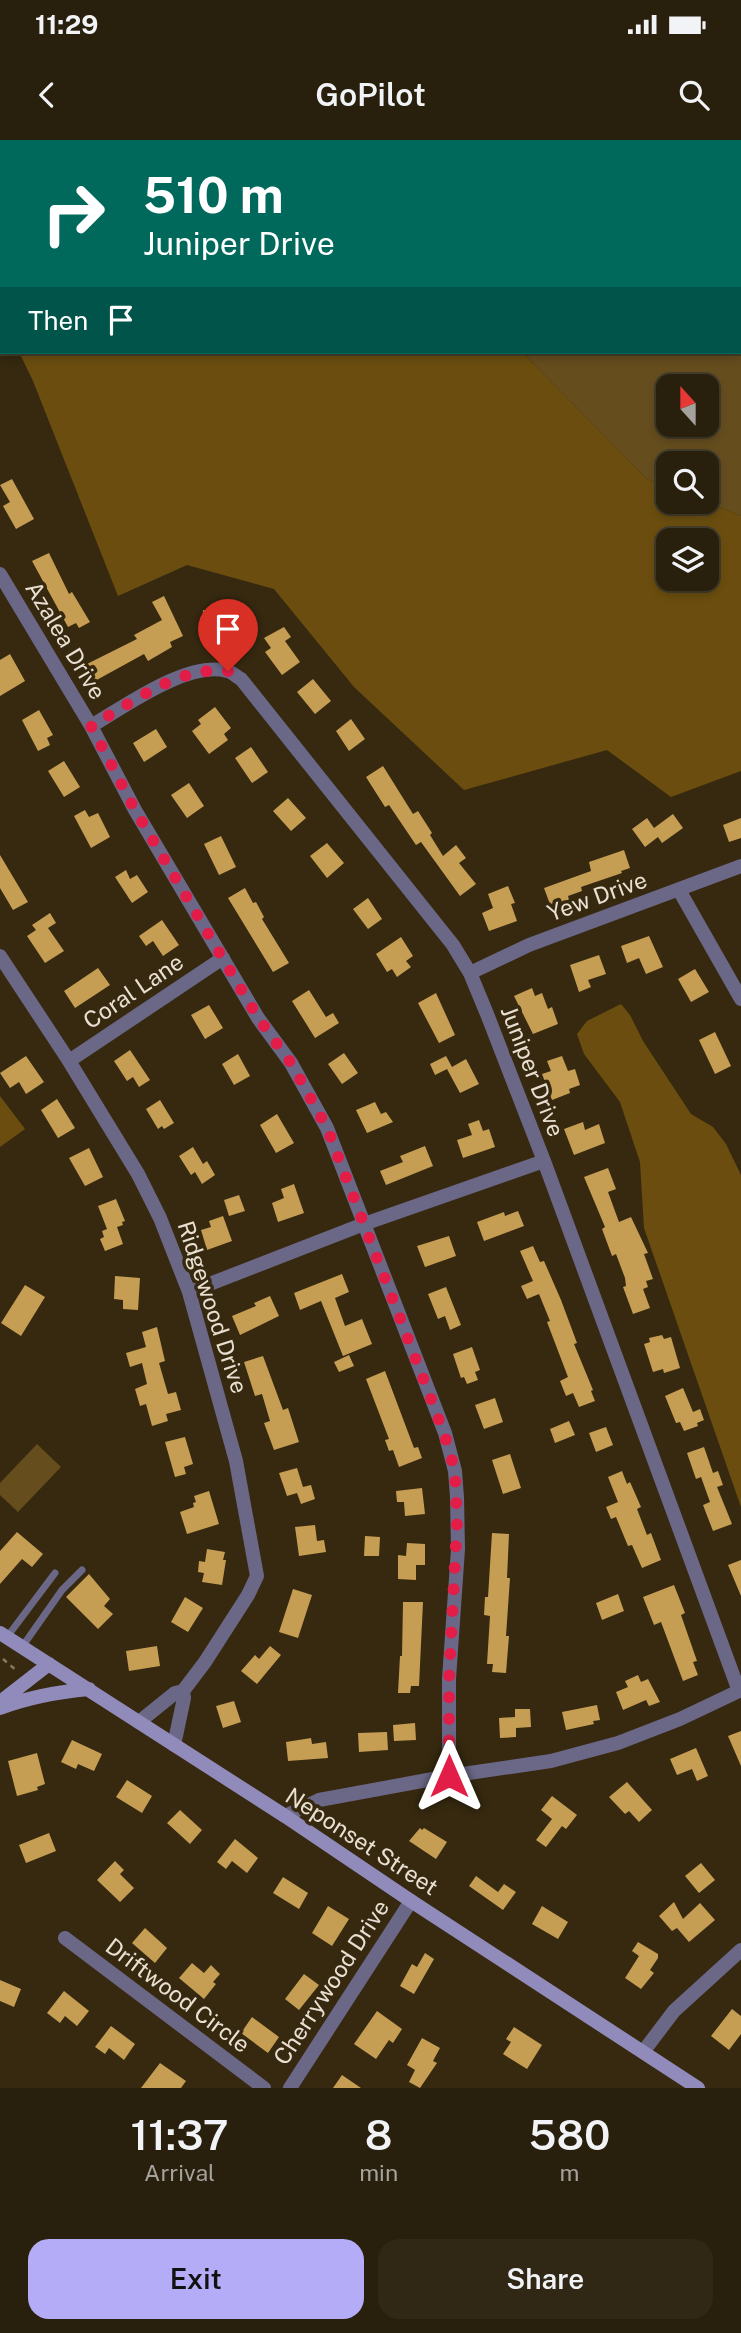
<!DOCTYPE html>
<html lang="en">
<head>
<meta charset="utf-8">
<style>
	:root { --surface:#281f0c; --page:#302715; --text:#f1f3f6; --muted:#a5a29d; --line:#443d2d; --accent:#b5acf8 }
	body { margin:0; font-family:"Public Sans",sans-serif; background:var(--page); color:var(--text); height:100vh; display:flex; flex-direction:column; font-size:26px; white-space:nowrap }
	* { box-sizing:border-box; margin:0 }
	p { font-size:23px; color:var(--muted) }
	.icon { flex:none; width:38px; height:38px; fill:none; stroke:currentColor; stroke-width:2; stroke-linecap:round; stroke-linejoin:round }
	.map { position:relative; height:1948px; overflow:hidden }
	.panel { display:flex; flex-direction:column; background:var(--surface); flex:1 }
	.panel>* { flex:none }
	.top-card { position:absolute; left:0px; top:0px; width:742px; height:214px; box-shadow:0 4px 10px #0003,0 0 0 2px var(--line); background:#00695c; color:#fff; overflow:hidden }
	.needle { width:46px; rotate:339deg }
	.fabs { position:absolute; left:656px; top:234px; display:grid; gap:14px }
	.fabs a { display:grid; place-items:center; width:63px; height:63px; border-radius:14px; background:var(--surface); box-shadow:0 4px 10px #0003,0 0 0 2px var(--line); font-size:35px }
	.pin { position:absolute; display:grid; place-items:center; width:60px; height:60px; color:#fff; margin:-72px -30px; border-radius:50% 50% 50% 0; rotate:-45deg; box-shadow:0 0 7px #0007 }
	.pin .icon { rotate:45deg }
	.me { position:absolute; width:77px; margin:-38px; rotate:0deg; stroke-linejoin:round; filter:drop-shadow(0 0 5px #0008) }
	.turn { display:flex; align-items:center; gap:24px; height:147px; padding:0 28px; font-size:32px }
	.turn .icon { width:91px; height:91px; stroke-width:2.5 }
	.turn b { display:block; font-size:49px; line-height:60px }
	.then { display:flex; align-items:center; height:66px; padding:0 28px; background:#0003; gap:14px; font-size:26px }
	.eta { display:flex; justify-content:space-evenly; align-items:center; height:119px; text-align:center }
	.eta b { font-size:42px; font-weight:600; line-height:49px }
	.button { display:flex; gap:14px; margin-top:auto; padding:14px 28px }
	.button a { flex:1; height:80px; border-radius:21px; background:var(--accent); color:#111; font-size:28px; font-weight:600; line-height:80px; text-align:center }
	.button a+a { background:var(--page); color:var(--text) }
	.status { display:flex; justify-content:space-between; align-items:center; height:49px; padding:0 35px; background:var(--surface); direction:ltr }
	.status svg { height:19px; fill:currentColor }
	header { display:flex; justify-content:space-between; align-items:center; height:91px; padding:0 28px; background:var(--surface); font-size:32px; font-weight:600 }
	.map>svg:first-child { display:block }
</style>
</head>
<body>
<div class="status"><b>11:29</b><svg viewBox="0 0 49 12"><path d="M0 12V9h3v3zM5 12V6h3v6zM10 12V3h3v9zM15 12V0h3v12zM26 1h20v11H26zM47 4h2v5h-2z"/></svg></div>
<header><svg class="icon" aria-label="back" viewBox="0 0 24 24"><path d="M15 5l-7 7 7 7"/></svg>GoPilot<svg class="icon" aria-label="search" viewBox="0 0 24 24"><circle cx="10" cy="10" r="6"/><path d="M15 15l6 6"/></svg></header>
<div class="map">
<svg width="741" height="1948" viewBox="0 0 741 1948">
	<rect width="100%" height="100%" fill="#362910"/>
	<path fill="#654d1e" fill-rule="evenodd" d="M460,0H741V376L707,362V324H668V347L647,339L522,212H740V2ZM668,247H707V285H668Z
		M37,1304L61,1327L18,1372L0,1355V1343Z"/>
	<path fill="#6b4e0f" fill-rule="evenodd" d="M2,0H460V2H2V37Z
		M19,212H522L647,339L668,347V362H707L741,376V631L671,657L607,610L464,650L354,547L274,449L187,425L118,456L33,241ZM668,401H707V439H668Z
		M621,864L630,875L643,901L691,974L713,987L726,1004L741,1035V1367L644,1088L640,1022L620,962L584,914L577,894L587,881Z
		M0,956L25,989L0,1007Z"/>
	<path fill="#c69e53" d="M12,339L34,379L16,389L3,366L10,362L0,345Z
		M49,413L69,454L72,452L90,482L79,488L76,483L68,487L32,421Z
		M164,456L183,496L170,502L172,507L148,521L144,514L93,542L85,525L137,499L134,495L162,480L152,462Z
		M213,468L239,470L237,491L202,488L203,470L213,471Z
		M284,487L291,497L285,501L300,522L282,535L265,512L271,508L264,498Z
		M10,514L25,541L0,556V520Z
		M313,539L331,561L315,574L297,552Z
		M215,567L231,588L224,594L228,600L209,614L192,591L201,584L198,580Z
		M39,570L53,595L47,598L50,605L38,611L22,580Z
		M351,579L365,599L349,611L336,591Z
		M156,589L167,607L144,622L133,603Z
		M251,607L268,632L252,643L235,618Z
		M64,621L80,647L64,657L48,631Z
		M383,626L413,674L418,671L432,693L430,695L443,716L456,705L466,718L459,723L476,744L460,756L421,702L416,705L389,665L385,667L366,637Z
		M189,643L204,666L187,678L171,655Z
		M288,658L306,678L291,691L273,671Z
		M85,670L89,677L98,673L110,697L91,708L74,676Z
		M673,674L683,688L662,703L658,697L645,707L632,689L647,678L654,688Z
		M741,678V698L729,702L723,685Z
		M221,696L236,727L219,735L204,704Z
		M327,703L344,723L327,738L310,716Z
		M624,710L630,728L621,731L622,733L581,747L582,751L568,756L569,760L551,767L544,748L591,731L589,722Z
		M0,715L28,762L13,770L0,748Z
		M126,730L130,739L137,735L148,752L132,763L115,737Z
		M508,746L515,763L511,764L517,781L489,791L482,773L493,768L488,754Z
		M245,748L253,763L256,762L264,777L262,779L289,823L273,832L228,758Z
		M368,758L382,779L368,789L353,769Z
		M50,773L56,783L48,788L64,811L45,823L27,796L36,790L32,785Z
		M162,780L179,805L163,816L153,801L146,806L139,796Z
		M649,796L663,827L646,834L639,818L627,823L621,806Z
		M401,797L413,816L406,821L411,827L397,837L392,829L387,832L376,814Z
		M599,815L606,834L588,840L591,847L579,852L570,825Z
		M98,828L110,845L75,868L64,851Z
		M695,829L709,852L691,862L678,839Z
		M532,848L535,856L542,853L548,869L552,867L558,884L533,894L514,856Z
		M309,850L326,877L333,873L339,883L315,898L292,861Z
		M436,853L455,895L439,903L418,863Z
		M209,865L223,888L205,899L191,875Z
		M715,892L731,926L715,934L699,900Z
		M130,910L150,940L139,947L133,937L127,941L114,921Z
		M344,913L358,933L342,944L328,924Z
		M238,914L250,936L234,945L222,924Z
		M26,916L44,942L26,954L19,942L10,948L0,933Z
		M446,916L452,927L466,919L479,944L460,953L447,929L435,935L430,924Z
		M562,916L568,931L575,929L580,945L569,949L570,953L552,960L542,934L551,931L547,921Z
		M57,959L75,988L58,998L41,970Z
		M160,960L174,983L164,989L162,986L158,989L146,969Z
		M375,962L381,974L386,972L393,982L367,993L356,970Z
		M277,974L294,1003L276,1013L260,985Z
		M479,980L483,991L489,989L495,1007L463,1018L457,1000L472,995L468,984Z
		M583,982L585,990L599,984L605,1003L574,1015L564,989Z
		M425,1006L433,1026L386,1045L380,1031L403,1022L400,1016Z
		M193,1007L203,1024L207,1021L215,1035L202,1044L195,1032L191,1035L179,1016Z
		M89,1008L103,1037L85,1046L69,1018Z
		M608,1028L616,1049L608,1052L619,1082L631,1077L648,1113L644,1114L653,1139L646,1141L648,1147L643,1149L650,1168L633,1174L623,1147L626,1146L625,1138L616,1114L612,1116L602,1089L605,1087L584,1037Z
		M294,1044L304,1073L278,1082L272,1063L284,1058L281,1049Z
		M239,1055L245,1071L229,1076L224,1060Z
		M116,1059L125,1081L122,1082L123,1085L117,1087L123,1104L105,1111L100,1099L104,1097L102,1091L107,1089L98,1066Z
		M518,1071L524,1086L484,1101L477,1082L504,1072L505,1076Z
		M223,1076L232,1101L207,1110L201,1090L211,1087L209,1081Z
		M449,1096L456,1116L425,1127L417,1106Z
		M533,1106L540,1122L544,1121L561,1160L577,1203L574,1204L593,1250L591,1251L595,1261L579,1267L573,1253L566,1256L560,1241L568,1237L547,1182L550,1181L539,1154L527,1159L521,1146L533,1141L520,1111Z
		M342,1134L349,1152L335,1158L345,1186L362,1179L372,1204L343,1216L321,1161L300,1170L294,1153Z
		M115,1136L140,1138L138,1170L123,1169V1160L114,1159Z
		M25,1145L45,1157L21,1196L1,1183Z
		M446,1147L461,1185L450,1190L445,1176L438,1179L428,1154Z
		M270,1156L279,1176L240,1195L232,1176L256,1166L254,1163Z
		M157,1187L165,1221L159,1223L168,1254L176,1252L181,1270L166,1274L168,1281L152,1286L146,1264L140,1266L135,1249L147,1244L142,1223L130,1227L126,1213L146,1207L142,1192Z
		M662,1195L664,1199L671,1197L680,1228L664,1233L663,1229L653,1232L644,1204L650,1202L649,1198Z
		M472,1207L480,1230L475,1232L478,1240L467,1244L464,1237L461,1238L453,1214Z
		M349,1215L354,1226L339,1232L334,1222Z
		M263,1216L283,1270L288,1268L299,1302L274,1310L264,1283L270,1281L262,1254L255,1256L244,1222Z
		M385,1231L414,1308L418,1307L422,1318L399,1327L393,1310L389,1311L385,1300L389,1299L366,1239Z
		M683,1248L693,1272L700,1269L704,1280L697,1283L698,1286L684,1291L680,1282L676,1283L665,1256Z
		M495,1258L503,1282L484,1289L475,1265Z
		M569,1281L575,1295L555,1303L550,1289Z
		M606,1287L613,1305L596,1312L589,1293Z
		M185,1297L193,1324L184,1327L186,1334L175,1337L165,1302Z
		M704,1307L713,1333L718,1331L723,1345L717,1347L732,1384L713,1391L703,1365L710,1362L701,1337L696,1339L687,1313Z
		M510,1314L521,1348L503,1354L492,1320Z
		M297,1328L303,1347L311,1345L315,1359L301,1364L297,1353L287,1356L279,1333Z
		M622,1331L627,1344L630,1342L641,1367L637,1369L647,1395L651,1393L661,1420L642,1428L632,1405L628,1406L616,1377L611,1379L606,1367L618,1362L608,1337Z
		M422,1348L425,1374L405,1376L404,1362H397L396,1351Z
		M209,1351L219,1384L187,1394L180,1372L194,1367L193,1363L196,1362L194,1356Z
		M315,1385L317,1401L324,1400L326,1412L299,1416L295,1387Z
		M17,1392L43,1414L32,1427L22,1419L0,1444V1411Z
		M492,1393L509,1394L507,1438H510L506,1496H509L506,1533L492,1532L493,1524H487L490,1476L484,1475L485,1457H488Z
		M365,1396L380,1397L379,1416H364Z
		M407,1403L425,1404V1425H416V1440L398,1439V1415L406,1416Z
		M207,1409L225,1412L223,1420H226L222,1445L202,1442L204,1433L198,1432L199,1421L205,1422Z
		M741,1420V1456L728,1425Z
		M89,1434L110,1459L104,1466L113,1474L98,1489L66,1457Z
		M674,1445L685,1473L681,1475L697,1521L693,1522L698,1535L683,1541L661,1482L654,1485L643,1457Z
		M293,1449L312,1455L298,1498L279,1492Z
		M618,1454L624,1471L602,1480L596,1463Z
		M185,1457L203,1468L188,1492L171,1482Z
		M403,1462H423L419,1546H411L410,1553H398L400,1516H402Z
		M157,1506L160,1526L129,1531L126,1511Z
		M270,1506L281,1515L257,1544L241,1531L255,1515L259,1519Z
		M638,1535L641,1542L648,1539L660,1562L649,1566L646,1560L623,1570L616,1552L628,1547L625,1541Z
		M234,1561L241,1582L223,1588L216,1566Z
		M597,1565L600,1580L593,1581L594,1584L566,1590L562,1572Z
		M515,1569H530L531,1587L516,1588V1597L500,1598L499,1578L515,1577Z
		M415,1583L416,1600L394,1601L393,1585Z
		M741,1591V1626L728,1596Z
		M387,1592L388,1610L359,1612L358,1593Z
		M311,1598L312,1604L326,1602L328,1618L288,1621L286,1602Z
		M72,1600L102,1614L94,1631L78,1624L76,1629L61,1622Z
		M696,1608L708,1636L697,1641L692,1629L677,1635L670,1619Z
		M37,1613L45,1644L37,1647L38,1650L17,1656L8,1621Z
		M127,1640L152,1656L142,1673L116,1657Z
		M627,1642L652,1670L639,1682L629,1671L625,1674L609,1657Z
		M552,1656L577,1675L566,1689L562,1686L546,1707L536,1700L552,1679L541,1670Z
		M180,1670L202,1690L190,1704L167,1683Z
		M420,1688L422,1690L424,1688L447,1702L436,1719L409,1701Z
		M49,1693L56,1711L26,1723L19,1705Z
		M235,1699L258,1718L247,1733L232,1721L226,1729L217,1722Z
		M115,1721L124,1730L120,1734L134,1748L120,1762L97,1740Z
		M701,1723L715,1740L699,1753L685,1736Z
		M476,1736L498,1752L504,1744L516,1752L503,1770L469,1746Z
		M283,1737L308,1753L299,1769L273,1753Z
		M674,1762L683,1779L700,1763L715,1780L689,1802L677,1788L672,1791L659,1776Z
		M328,1766L349,1779L332,1806L312,1793Z
		M542,1766L568,1782L558,1799L532,1784Z
		M145,1788L167,1808L155,1823L132,1803Z
		M638,1802L658,1814V1818L650,1830L654,1833L641,1849L625,1838L639,1816L632,1811Z
		M425,1813L434,1819L414,1854L400,1846L412,1824L417,1827Z
		M192,1823L204,1833L211,1825L220,1834L213,1842L216,1844L204,1859L179,1838Z
		M304,1834L319,1845L299,1870L285,1859Z
		M0,1840L21,1849L14,1867L0,1861Z
		M64,1851L89,1871L77,1886L65,1876L60,1883L47,1873Z
		M732,1869L741,1876V1894L729,1910L711,1896Z
		M377,1871L402,1889L393,1903L389,1900L376,1919L354,1904Z
		M252,1877L279,1897L268,1913L241,1893Z
		M111,1886L135,1904L124,1920L109,1908L105,1914L95,1907Z
		M514,1887L542,1905L527,1929L503,1914L511,1902L506,1899Z
		M422,1898L440,1908L433,1921L437,1923L420,1948L409,1942L415,1930L407,1925Z
		M160,1923L186,1941L181,1948H141Z
		M342,1935L361,1948H333Z"/>
	<g fill="none" stroke-linecap="round" stroke-linejoin="round">
		<path stroke="#847864" stroke-width="2.5" stroke-dasharray="5 5" stroke-linecap="butt" d="M3,1519L17,1531"/>
		<path stroke="#6b6887" stroke-width="7" d="M7,1497L55,1433
			M22,1507L62,1450L82,1430"/>
		<path stroke="#6b6887" stroke-width="14" d="M0,434L91,586L135,670L258,878L291,923L327,988L445,1293L455,1331L457,1357L458,1409L449,1539V1636
			M91,586C124,567 188,520 227,531C232,532 237,537 241,539L453,805L470,833L487,874L544,1021L739,1551
			M679,750L741,859
			M0,816L69,921L138,1034L160,1078L189,1152L236,1321L257,1436L248,1455L205,1522L183,1551
			M470,833L529,805L741,726
			M69,921L223,818
			M189,1152L364,1084L544,1021
			M139,1582L175,1553L183,1551L184,1558L174,1605
			M285,1676L319,1660L449,1636L551,1621L618,1603L680,1579L741,1550
			M65,1798L264,1948
			M643,1912L674,1871L741,1810
			M290,1948L411,1761"/>
		<path stroke="#908bbb" stroke-width="14" d="M0,1493L285,1676L411,1761L698,1948
			M0,1562L49,1524
			M0,1568C29,1557 57,1552 89,1549"/>
	</g>
	<g fill="none" stroke-linecap="round" stroke-linejoin="round">
		<path stroke="#e11d48" stroke-width="12" stroke-dasharray="0 21.6" d="M228,531C177,526 134,562 91,586L135,670L258,878L291,923L327,988L444,1293L455,1331L457,1383L449,1539V1636"/>
	</g>
	<g text-anchor="middle" dominant-baseline="central" stroke-width="7" stroke-linejoin="round" paint-order="stroke">
		<g font-size="23" fill="#e9e0d2" stroke="#362910">
			<text transform="translate(66 500) rotate(59)">Azalea Drive</text>
			<text transform="translate(597 756) rotate(-20)">Yew Drive</text>
			<text transform="translate(133 851) rotate(-34)">Coral Lane</text>
			<text transform="translate(533 931) rotate(69)">Juniper Drive</text>
			<text transform="translate(213 1167) rotate(72)">Ridgewood Drive</text>
			<text transform="translate(362 1701) rotate(33)">Neponset Street</text>
			<text transform="translate(331 1842) rotate(-57)">Cherrywood Drive</text>
			<text transform="translate(178 1855) rotate(37)">Driftwood Circle</text>
		</g>
	</g>
</svg>
<div class="fabs">
<a><svg class="needle" viewBox="-14 -14 28 28"><path d="M0-13l5 13h-10z" fill="#e53935"/><path d="M0 13l5-13h-10z" fill="#a5a29d"/></svg></a>
<a><svg class="icon" aria-label="search" viewBox="0 0 24 24"><circle cx="10" cy="10" r="6"/><path d="M15 15l6 6"/></svg></a>
<a><svg class="icon" aria-label="layers" viewBox="0 0 24 24"><path d="M12 4l9 5-9 5-9-5zM3 14l9 5 9-5"/></svg></a>
</div>
<div class="pin" style="left:228px;top:531px;background:#d93025"><svg class="icon" aria-label="arrive" viewBox="0 0 24 24"><path d="M6 21V4h12l-3 4 3 4H6"/></svg></div>
<svg class="me" style="left:449px;top:1636px" viewBox="-20 -20 40 40"><path d="M0-17L14 15 0 8-14 15z" fill="#e11d48" stroke="#fff" stroke-width="4"/></svg>
<div class="top-card">
<div class="turn"><svg class="icon" aria-label="right" viewBox="0 0 24 24"><path d="M7 20v-9h11M14 6l5 5-5 5"/></svg><div><b>510 m</b>Juniper Drive</div></div>
<div class="then">Then<svg class="icon" aria-label="arrive" viewBox="0 0 24 24"><path d="M6 21V4h12l-3 4 3 4H6"/></svg></div>
</div>
</div>
<section class="panel">
<div class="eta">
<div><b>11:37</b><p>Arrival</p></div>
<div><b>8</b><p>min</p></div>
<div><b>580</b><p>m</p></div>
</div>
<div class="button"><a>Exit</a><a>Share</a></div>
</section>
</body>
</html>
